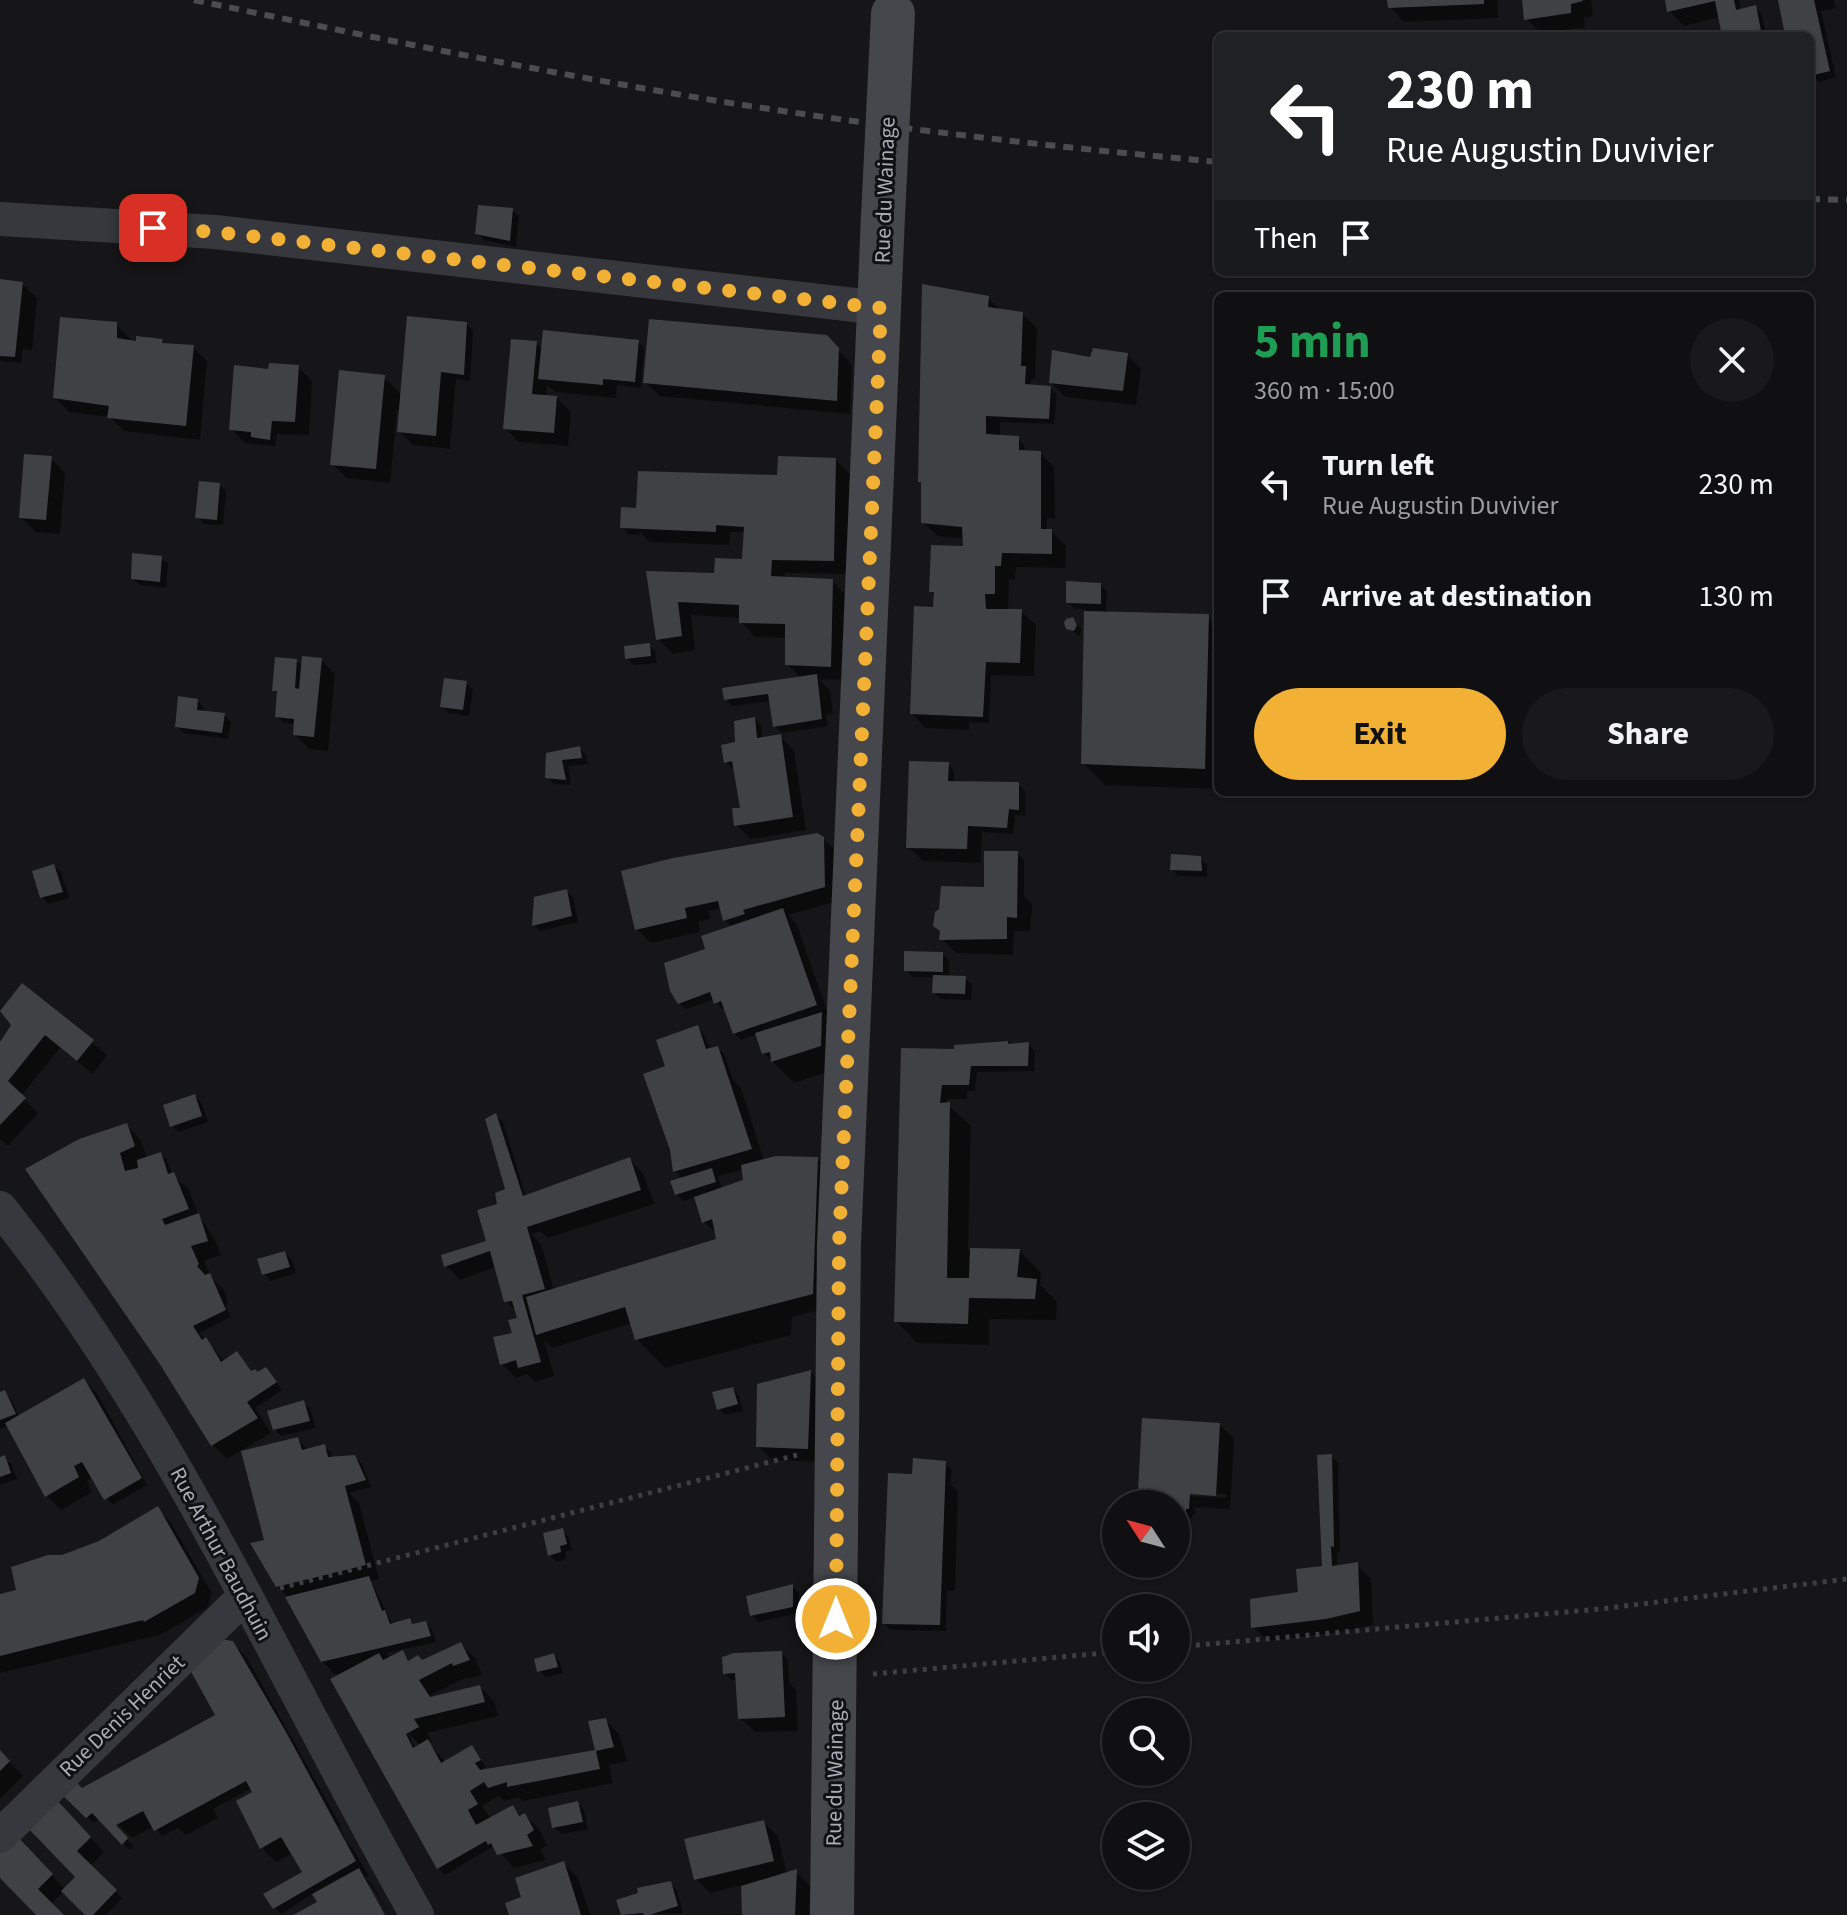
<!DOCTYPE html>
<html lang="en">
<head>
<meta charset="utf-8">
<style>
	:root { --surface:#101012; --page:#19191b; --text:#f1f3f6; --muted:#9c9d9f; --line:#303032; --accent:#f2b134 }
	body { margin:0; font-family:"Source Sans 3",sans-serif; background:var(--page); color:var(--text); height:100vh; display:flex; flex-direction:column; font-size:30px; white-space:nowrap }
	* { box-sizing:border-box; margin:0 }
	p { font-size:26px; color:var(--muted) }
	.icon { flex:none; width:44px; height:44px; fill:none; stroke:currentColor; stroke-width:2; stroke-linecap:round; stroke-linejoin:round }
	.map { position:relative; flex:1; overflow:hidden }
	.details { position:absolute; left:1214px; top:292px; width:600px; height:504px; display:flex; flex-direction:column; background:var(--surface); border-radius:12px; box-shadow:0 2px 6px #0004,0 0 0 2px var(--line) }
	.details>* { flex:none }
	.guide { position:absolute; left:1214px; top:32px; width:600px; height:244px; border-radius:12px; box-shadow:0 2px 6px #0004,0 0 0 2px var(--line); background:#202124; color:#fff; overflow:hidden }
	.needle { width:52px; rotate:306deg }
	.fabs { position:absolute; left:1102px; top:1490px; display:grid; gap:16px }
	.fabs a { display:grid; place-items:center; width:88px; height:88px; border-radius:50%; background:var(--surface); box-shadow:0 2px 6px #0004,0 0 0 2px var(--line); font-size:40px }
	.pin { position:absolute; display:grid; place-items:center; width:68px; height:68px; color:#fff; margin:-34px; border-radius:16px; box-shadow:0 4px 12px #0006 }
	.me { position:absolute; width:88px; margin:-44px; rotate:0deg; stroke-linejoin:round; filter:drop-shadow(0 0 6px #0008) }
	.turn { display:flex; align-items:center; gap:28px; height:168px; padding:0 40px; font-size:36px }
	.turn .icon { width:104px; height:104px; stroke-width:2.5 }
	.turn b { display:block; font-size:56px; line-height:68px }
	.then { display:flex; align-items:center; height:76px; padding:0 40px; background:#0003; gap:16px; font-size:30px }
	.round { display:grid; place-items:center; flex:none; width:84px; height:84px; border-radius:42px; background:var(--page) }
	.head { display:flex; align-items:center; justify-content:space-between; height:136px; padding:0 40px }
	h1 { font-size:48px; font-weight:700; line-height:60px; color:#1e9e55 }
	.cta { display:flex; gap:16px; margin-top:auto; padding:16px 40px }
	.cta a { flex:1; height:92px; border-radius:48px; background:var(--accent); color:#111; font-size:32px; font-weight:700; line-height:92px; text-align:center }
	.cta a+a { background:var(--page); color:var(--text) }
	ul { padding:0; list-style:none }
	li { display:flex; align-items:center; gap:24px; height:112px; padding:0 40px }
	li div { flex:1 }
	li b { display:block; font-size:30px }
	li em { font-style:normal }
	.map>svg:first-child { display:block }
</style>
</head>
<body>
<div class="map">
<svg width="1847" height="1915" viewBox="0 0 1847 1915">
	<rect width="100%" height="100%" fill="#161618"/>
	<path fill="#0007" fill-rule="evenodd" d="M1389,0H1497L1498,18L1404,22L1390,7Z
		M1524,0H1591L1593,16L1584,18L1585,27L1541,33L1526,19Z
		M1667,0H1739L1741,11L1756,8L1762,14L1766,36H1724L1720,17L1684,26L1669,11Z
		M1780,0H1834L1836,8L1821,11L1836,77L1819,82L1812,75L1810,36L1787,34Z
		M512,210L519,216L516,247L484,240L477,233Z
		M0,281L22,284L37,298L32,350L23,349L21,363L0,361Z
		M988,298L1001,311L1022,314L1037,328L1035,379H1031V386L1050,388L1057,394L1054,424L1000,422V437L1018,438L1024,445V452L1040,453L1054,467L1055,519L1047,518V531H1051L1066,546L1065,568L1016,567L1015,579H1009L1008,610L1021,611L1036,625L1034,676L991,675L989,723L969,722V730L926,728L912,714L935,609L936,595L932,591L965,548V539L938,536L923,522V484L920,481Z
		M116,324L130,339V342L162,341L166,345L193,347L207,361L200,440L124,431L110,417L69,412L55,397Z
		M466,324L473,330L470,381L456,379L450,449L413,445L399,431L401,410H397L390,483L347,478L332,464L384,377L402,395Z
		M826,337L852,365L850,414L660,396L645,382Z
		M638,341L644,348L641,388L617,385L616,398L555,392L547,385L546,397L557,398L571,412L568,446L519,442L505,428L536,343L543,350Z
		M1127,355L1141,369L1136,405L1065,397L1051,382L1091,359Z
		M298,367L312,381L309,435L277,434L275,446L245,443L231,429L270,372Z
		M51,458L65,473L60,534L36,532L21,518Z
		M836,460L850,474L847,574L785,573V579L832,581L846,595L845,680L819,679L830,691L833,714L826,715L828,726L781,733L775,726L771,701L732,706L726,699L801,678L787,664V638L755,637L741,622V618L691,615L695,650L673,654L658,639L649,573L716,575L744,561L746,532H730L729,545L650,542L640,532V535L628,534L622,527L637,511L778,477Z
		M219,485L226,491L223,525L204,524L198,517Z
		M161,558L168,564L166,588L140,585L133,579Z
		M1100,585L1107,591L1106,613L1208,616L1218,626V789L1105,785L1083,763L1086,609H1075L1068,602Z
		M1072,619L1082,629L1080,636L1068,628Z
		M649,645L655,652L657,663L634,665L627,658Z
		M321,660L335,674L328,751L309,749L295,734V724L284,723L277,716L279,695L274,690L297,661L303,668Z
		M466,683L473,689L469,716L449,713L442,706Z
		M198,701L204,708V712L224,715L231,722L228,739L183,733L177,727Z
		M755,719L761,725L763,739L780,736L794,751L806,830L751,839L736,825L742,809L736,772L726,762Z
		M579,748L586,755L588,764L568,766L571,785L554,784L547,777L548,754Z
		M948,764L954,771V783L1018,784L1025,791V816L1015,815L1013,834L982,832L981,863L923,861L908,847Z
		M823,838L838,853V901L788,915L797,925L830,1020L842,1067L794,1083L764,1053L757,1034L741,1040L734,1033L726,1008L722,1009L715,999L686,1009L679,1003L707,950L732,927L725,920L721,908L708,911L711,919L698,922L700,932L651,943L637,929Z
		M1017,853L1024,860V896L1032,904L1030,931H1014L1013,955L956,953L942,939Z
		M1200,858L1207,865V877L1178,876L1172,869Z
		M54,866L61,872L69,898L49,904L42,897Z
		M566,891L573,897L578,922L540,931L534,925Z
		M942,954L949,960V977L965,978L972,984L971,1000L941,999L934,992L935,977H913L906,970Z
		M22,985L107,1055L93,1074L60,1048L21,1096L38,1113L8,1146L0,1139V1045L14,1025Z
		M698,1028L704,1034L710,1050L718,1048L724,1054L733,1080L741,1088L764,1161L817,1159L831,1173L827,1308L792,1317L791,1335L665,1368L637,1339L632,1323L552,1348L544,1340L554,1376L535,1382L527,1374L516,1378L502,1364L519,1320L518,1313L505,1301L496,1267L460,1280L446,1265L488,1242L499,1205L508,1190L496,1116L503,1122L526,1197L629,1159L643,1173L654,1204L548,1238L540,1231L531,1234L541,1244L554,1290L718,1240L717,1234L704,1222L696,1197L683,1201L677,1194L683,1179L675,1171L672,1150L667,1068ZM744,1169L745,1182L722,1189L718,1176Z
		M1007,1043L1010,1046L1028,1044L1035,1051L1034,1071L977,1072L975,1091H967V1099H947V1104L971,1126L968,1250L1020,1251L1041,1273L1040,1285L1057,1302L1056,1320L989,1319V1345L917,1343L896,1321L904,1104L956,1051Z
		M195,1096L201,1103L208,1122L179,1132L172,1126Z
		M127,1126L141,1140L147,1159L161,1154L167,1160L172,1175L188,1188L199,1216L214,1238L221,1255L204,1261L211,1277L224,1290L228,1303L225,1305L231,1317L199,1333L225,1362L252,1373L272,1376L282,1390L255,1408L271,1433L227,1459L212,1444L160,1362L28,1170Z
		M285,1253L292,1260L296,1273L271,1281L264,1274Z
		M811,1372L817,1378L822,1462L772,1460L758,1446Z
		M84,1380L98,1395L147,1485L112,1505L93,1477L87,1481L92,1492L61,1510L47,1496L9,1425L0,1429V1394L4,1392L11,1399L19,1417Z
		M733,1389L739,1396L743,1411L725,1415L719,1409Z
		M304,1403L310,1409L316,1428L281,1436L274,1429Z
		M1220,1425L1234,1439L1230,1509L1195,1507V1515H1192V1518L1176,1517V1504H1154L1140,1491ZM1185,1492L1226,1494V1498L1189,1496Z
		M298,1439L309,1451L324,1446L331,1452L332,1459L355,1457L362,1464L371,1487L349,1493L359,1503L379,1579L371,1581L393,1625L409,1621L414,1626L426,1623L432,1630L436,1642L387,1653L390,1659L402,1652L410,1662H423L460,1644L475,1658L482,1674L469,1679L467,1677L425,1698L480,1687L494,1701L498,1716L427,1733L432,1742L429,1743L446,1763L472,1748L486,1767L477,1772L597,1752L590,1723L605,1720L619,1734L627,1761L609,1765L613,1783L523,1801L519,1797L504,1801L499,1796L482,1806L491,1819L512,1807L522,1817L525,1815L539,1829L547,1845L540,1850L546,1860L514,1868L494,1846L445,1875L438,1868L338,1677L322,1661L287,1596L277,1586L266,1542ZM408,1733L420,1745L415,1749Z
		M1331,1456L1338,1463L1340,1552H1337V1567L1357,1565L1371,1579L1373,1625L1341,1632L1268,1641L1253,1627L1300,1593L1326,1568Z
		M4,1457L11,1464L17,1479L0,1485V1459Z
		M945,1463L952,1470L950,1484L958,1491L955,1591H947L946,1631L890,1630L884,1623L917,1476Z
		M157,1509L171,1523L212,1593L208,1607L160,1635L0,1673V1596L18,1592L63,1557L100,1543Z
		M562,1531L569,1537L572,1550L565,1552L567,1559L557,1562L550,1555Z
		M793,1587L799,1593L798,1613L758,1622L752,1615Z
		M232,1643L247,1658L341,1826L339,1827L346,1841L354,1850L369,1876L365,1878L373,1885L390,1915L370,1884H366L383,1915H297L323,1910L314,1893L281,1914L274,1907L304,1873L293,1853L276,1862L262,1848L238,1802L255,1793L252,1788L213,1809L218,1818L186,1835L178,1828L162,1836L154,1826L132,1838L117,1823L218,1716Z
		M781,1653L788,1660L789,1682L796,1690L798,1731L755,1732L740,1718L738,1680H731L725,1673Z
		M554,1656L560,1662L563,1673L546,1677L539,1671Z
		M0,1752L23,1776L0,1799Z
		M73,1782L133,1846L130,1850L99,1818L94,1823L63,1793Z
		M55,1801L104,1852L90,1866L122,1898L106,1915H87L64,1891L51,1904L61,1915H38L0,1875V1854L16,1838L66,1890L78,1877Z
		M578,1803L584,1810L588,1829L561,1834L554,1827Z
		M763,1822L778,1836L787,1874L796,1872L810,1886L809,1915H720L742,1914L743,1885L710,1893L696,1879Z
		M563,1863L578,1878L590,1915H512L524,1898Z
		M670,1883L677,1890L683,1913L624,1915L619,1901Z"/>
	<path fill="#404145" d="M1387,0H1484V4L1388,8Z
		M1522,0H1583V1L1571,4V13L1524,20Z
		M1665,0H1734L1736,10L1756,5L1762,36H1722L1715,1L1667,12Z
		M1778,0H1814L1830,71L1810,76V36H1802L1801,31L1785,35Z
		M478,205L513,208L510,241L475,234Z
		M0,279L23,282L15,357L0,356Z
		M922,284L989,296L988,307L1023,312L1021,366H1026L1025,384L1051,386L1049,419L986,416V434L1019,436V450L1041,451V529H1052V554L1002,553L1001,566H995V594H985L986,609H1022L1020,663L986,662L983,717L910,714L914,606L933,607L934,592H929L931,545L963,546L962,527L921,523V482H918Z
		M407,316L467,322L464,375L441,372L436,436L397,432Z
		M60,317L117,322V338L136,341V336L163,339L162,343L194,345L186,426L107,418L109,406L53,398Z
		M649,319L827,335L839,348L837,401L643,383Z
		M543,330L639,340L635,382L603,379V385L538,379Z
		M511,339L537,341L532,394L557,396L554,433L503,429Z
		M1093,348L1128,353L1123,391L1049,383L1052,350L1090,357Z
		M269,363L299,365L295,422L272,421L270,440L251,437V432L229,430L234,365L268,369Z
		M339,370L385,375L376,469L330,465Z
		M24,454L52,456L46,520L19,518Z
		M778,456L836,458L834,561L772,560L771,576L833,579L831,667L785,665V624L739,623V605L678,602L682,636L656,640L646,571L714,573L715,558L742,559L744,527L716,525V532L620,528L621,507L636,508L638,471L777,475Z
		M199,481L220,483L217,520L195,518Z
		M132,553L162,556L160,582L131,579Z
		M1066,581L1101,583V604L1066,603Z
		M1084,611L1209,614L1205,769L1081,764Z
		M1073,617L1077,625L1074,631L1066,629L1064,623L1066,619Z
		M650,643L651,656L625,659L624,646Z
		M302,656L322,658L314,737L293,735L294,719L275,717L277,691H272L275,657L297,659L295,688L299,689Z
		M817,674L822,719L773,727L768,694L724,700L722,688Z
		M444,678L467,681L463,710L440,707Z
		M178,696L198,699L197,710L225,713L222,733L175,727Z
		M755,717L757,738L781,734L793,817L734,826L732,808H740L732,761L724,763L721,745L735,742L734,721Z
		M580,746L582,758L562,760L566,780L545,778L546,753Z
		M909,761L949,762L948,781L1019,782V810L1009,809L1007,828L968,826L967,849L906,848Z
		M817,833L824,837L825,887L743,910L745,914L723,921L718,901L685,908L687,918L635,930L621,871L673,858Z
		M984,851H1018L1017,918L1007,917V939L939,940L940,931L933,926L935,912L939,909L941,886L984,887Z
		M1171,854L1201,856L1202,871L1170,870Z
		M54,864L63,892L40,898L32,871Z
		M567,889L572,916L532,926L534,897Z
		M783,908L817,1005L733,1034L721,1001L714,1004L710,992L678,1004L670,991L664,963L705,949L701,936Z
		M904,951L943,952V972L904,971Z
		M933,975L966,976L965,994L932,993Z
		M22,983L94,1040L77,1061L45,1035L8,1081L26,1098L0,1125V1042L11,1025L0,1011Z
		M822,1012L821,1046L771,1062L770,1052L762,1054L755,1033Z
		M698,1025L706,1049L718,1046L752,1149L673,1172L670,1150L643,1074L665,1066L656,1040Z
		M1008,1041V1044L1029,1042L1028,1066H971L969,1085H942L940,1103L950,1102L947,1278H969L970,1248L1020,1249L1017,1277L1037,1279L1035,1299L969,1298L968,1324L894,1322L901,1048L954,1049V1045Z
		M195,1094L202,1116L170,1127L163,1105Z
		M496,1113L523,1196L630,1157L641,1190L527,1227L545,1289L522,1295L541,1362L518,1368L516,1360L500,1365L493,1337L512,1333L508,1320L517,1318L512,1301L504,1302L490,1251L444,1267L441,1255L486,1241L477,1210L497,1204L495,1193L505,1189L485,1119Z
		M127,1123L135,1146L120,1153L125,1171L138,1168L137,1160L161,1152L168,1174L174,1172L189,1209L162,1219L165,1225L199,1213L208,1241L191,1246L199,1264L197,1266L205,1275L210,1273L226,1310L193,1326L202,1340L206,1337L221,1362L237,1351L251,1371L256,1369L257,1372L266,1367L277,1382L247,1402L258,1418L211,1446L159,1363L25,1169L79,1139Z
		M776,1156L818,1157L813,1294L635,1340L625,1307L536,1335L526,1297L716,1239L712,1219L702,1223L694,1197L743,1180L741,1165Z
		M712,1168L716,1182L675,1195L670,1181Z
		M285,1251L290,1267L262,1275L257,1259Z
		M811,1370L808,1449L756,1447L757,1384Z
		M84,1378L142,1478L104,1500L82,1462L74,1466L79,1477L45,1497L5,1423Z
		M733,1387L738,1404L717,1410L712,1392Z
		M5,1390L16,1414L0,1420V1392Z
		M304,1400L310,1421L273,1430L267,1411Z
		M1142,1418L1220,1423L1216,1496L1190,1494L1189,1509H1186V1512L1176,1511V1504H1163V1493L1138,1491Z
		M298,1437L302,1450L325,1444L328,1457L355,1455L366,1480L345,1486L366,1565L276,1587L250,1543L264,1540L241,1451Z
		M1332,1454L1334,1547L1331,1546L1332,1566L1358,1562L1360,1611L1326,1619L1251,1628L1250,1599L1298,1592L1296,1569L1322,1566L1317,1455Z
		M5,1455L11,1473L0,1477V1457Z
		M913,1458L946,1461L940,1625L882,1624L888,1473L912,1474Z
		M158,1506L199,1578L195,1593L144,1622L143,1620L0,1656V1594L16,1590L11,1567L48,1555H62L99,1541Z
		M563,1528L567,1544L560,1546L561,1552L548,1556L543,1533Z
		M369,1576L382,1611L385,1610L390,1624L410,1618L412,1624L426,1621L431,1636L321,1662L285,1597Z
		M793,1584V1607L750,1616L746,1596Z
		M219,1639L233,1641L286,1732L356,1861L273,1909L263,1894L302,1872L281,1837L260,1849L236,1801L252,1792L246,1781L154,1831L143,1811L116,1825L128,1838L122,1845L92,1813L86,1818L60,1793L73,1779L82,1788L215,1715L189,1668Z
		M461,1642L470,1660L453,1666L452,1663L419,1680L430,1697L480,1685L485,1702L414,1719L419,1727L406,1734L413,1748L428,1739L441,1763L472,1745L481,1760L475,1763L480,1770L595,1750L588,1721L606,1718L614,1747L596,1751L600,1769L507,1787V1782L488,1788L484,1782L470,1791L478,1804L468,1810L476,1825L513,1805L519,1816L525,1813L534,1830L527,1835L533,1846L497,1855L491,1843L488,1845L486,1841L437,1869L330,1679L379,1653L383,1660L403,1650L408,1661L418,1655L422,1660Z
		M782,1651L785,1717L738,1719L735,1673L723,1674L722,1657L734,1653Z
		M554,1653L558,1667L537,1672L534,1659Z
		M0,1750L10,1761L0,1771Z
		M55,1798L91,1837L77,1851L117,1890L93,1915H85L61,1891L75,1877L26,1826Z
		M578,1801L583,1822L552,1828L548,1808Z
		M764,1820L774,1861L694,1880L684,1839Z
		M16,1835L53,1874L38,1889L64,1915H36L0,1878V1851Z
		M564,1861L581,1915H509L505,1903L521,1897L515,1878Z
		M359,1868L385,1915H293L317,1902L312,1894Z
		M797,1869L795,1915H742L741,1886Z
		M671,1881L678,1906L649,1915H644L643,1913L621,1915L616,1900L638,1893L637,1888Z"/>
	<g fill="none" stroke-linecap="round" stroke-linejoin="round">
		<path stroke="#3d3f44" stroke-width="5" stroke-dasharray="4 6" stroke-linecap="butt" d="M280,1588L797,1455
			M1176,1647L1600,1609L1847,1579
			M873,1674L1116,1652"/>
		<path stroke="#37383d" stroke-width="34" d="M0,219L215,232L881,308
			M0,1208C172,1422 282,1678 417,1915
			M0,1836L244,1597"/>
		<path stroke="#45474d" stroke-width="44" d="M832,1915L839,1244L883,216"/>
		<path stroke="#4a4c52" stroke-width="6" stroke-dasharray="10 8" stroke-linecap="butt" d="M194,0C370,37 547,73 724,102C888,128 1053,147 1218,162
			M1810,199L1847,200"/>
		<path stroke="#45474d" stroke-width="44" d="M883,216L893,14"/>
	</g>
	<g fill="none" stroke-linecap="round" stroke-linejoin="round">
		<path stroke="#f2b134" stroke-width="14" stroke-dasharray="0 25.2" d="M153,228L215,232L881,308L839,1244L836,1619"/>
	</g>
	<g text-anchor="middle" dominant-baseline="central" stroke-width="6" stroke-linejoin="round" paint-order="stroke">
		<g font-size="22" fill="#a8adb8" stroke="#111113">
			<text transform="translate(885 190) rotate(-88)">Rue du Wainage</text>
			<text transform="translate(221 1554) rotate(62)">Rue Arthur Baudhuin</text>
			<text transform="translate(122 1716) rotate(-44)">Rue Denis Henriet</text>
			<text transform="translate(835 1773) rotate(-89)">Rue du Wainage</text>
		</g>
	</g>
</svg>
<div class="fabs">
<a><svg class="needle" viewBox="-14 -14 28 28"><path d="M0-13l5 13h-10z" fill="#e53935"/><path d="M0 13l5-13h-10z" fill="#9c9d9f"/></svg></a>
<a><svg class="icon" aria-label="sound" viewBox="0 0 24 24"><path d="M4 9h4l5-4v14l-5-4H4zM17 9q2 3 0 6"/></svg></a>
<a><svg class="icon" aria-label="search" viewBox="0 0 24 24"><circle cx="10" cy="10" r="6"/><path d="M15 15l6 6"/></svg></a>
<a><svg class="icon" aria-label="layers" viewBox="0 0 24 24"><path d="M12 4l9 5-9 5-9-5zM3 14l9 5 9-5"/></svg></a>
</div>
<div class="pin" style="left:153px;top:228px;background:#d93025"><svg class="icon" aria-label="arrive" viewBox="0 0 24 24"><path d="M6 21V4h12l-3 4 3 4H6"/></svg></div>
<svg class="me" style="left:836px;top:1619px" viewBox="-20 -20 40 40"><circle r="17" fill="#f2b134" stroke="#fff" stroke-width="3"/><path d="M0-11L8 9 0 5-8 9z" fill="#fff"/></svg>
<div class="guide">
<div class="turn"><svg class="icon" aria-label="left" viewBox="0 0 24 24"><path d="M17 20v-9H6M10 6l-5 5 5 5"/></svg><div><b>230 m</b>Rue Augustin Duvivier</div></div>
<div class="then">Then<svg class="icon" aria-label="arrive" viewBox="0 0 24 24"><path d="M6 21V4h12l-3 4 3 4H6"/></svg></div>
</div>
<section class="details">
<div class="head"><div><h1>5 min</h1><p>360 m · 15:00</p></div><a class="round"><svg class="icon" aria-label="close" viewBox="0 0 24 24"><path d="M6 6l12 12M18 6L6 18"/></svg></a></div>
<ul>
<li><svg class="icon" aria-label="left" viewBox="0 0 24 24"><path d="M17 20v-9H6M10 6l-5 5 5 5"/></svg><div><b>Turn left</b><p>Rue Augustin Duvivier</p></div><em>230 m</em></li>
<li><svg class="icon" aria-label="arrive" viewBox="0 0 24 24"><path d="M6 21V4h12l-3 4 3 4H6"/></svg><div><b>Arrive at destination</b></div><em>130 m</em></li>
</ul>
<div class="cta"><a>Exit</a><a>Share</a></div>
</section>
</div>
</body>
</html>
